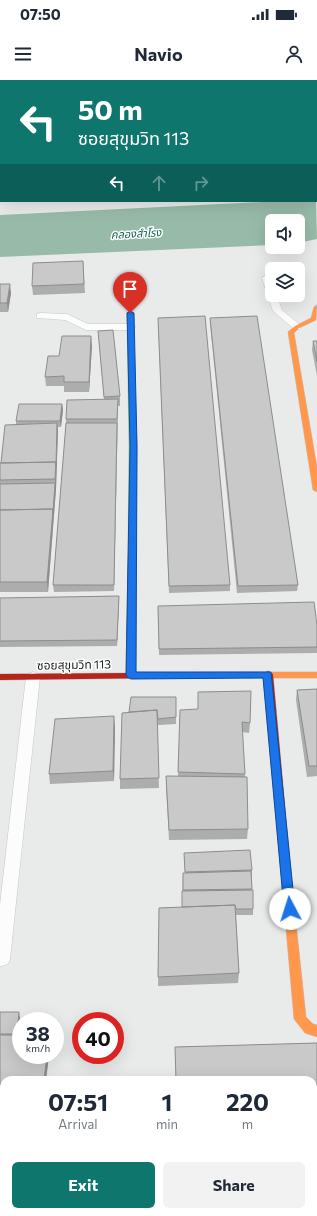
<!DOCTYPE html>
<html lang="en">
<head>
<meta charset="utf-8">
<style>
	:root { --surface:#fff; --page:#f2f2f3; --text:#1f2937; --muted:#747a83; --accent:#0f766e }
	body { margin:0; font-family:Commissioner,"Noto Sans Thai",sans-serif; background:var(--page); color:var(--text); height:100vh; display:flex; flex-direction:column; font-size:15px; white-space:nowrap }
	* { box-sizing:border-box; margin:0 }
	p { font-size:13px; color:var(--muted) }
	.icon { flex:none; width:22px; height:22px; fill:none; stroke:currentColor; stroke-width:2; stroke-linecap:round; stroke-linejoin:round }
	.map { position:relative; flex:1; overflow:hidden }
	.drawer { position:absolute; left:0px; top:996px; width:317px; height:140px; display:flex; flex-direction:column; background:var(--surface); border-radius:12px 12px 0 0; box-shadow:0 4px 16px #0002 }
	.drawer>* { flex:none }
	.banner { position:absolute; left:0px; top:0px; width:317px; height:122px; box-shadow:0 4px 16px #0002; background:#0f766e; color:#fff; overflow:hidden }
	.buttons { position:absolute; left:265px; top:134px; display:grid; gap:8px }
	.buttons a { display:grid; place-items:center; width:40px; height:40px; border-radius:6px; background:var(--surface); box-shadow:0 4px 16px #0002; font-size:20px }
	.speed { position:absolute; left:12px; top:932px; display:flex; gap:8px; font-size:20px; font-weight:700; text-align:center }
	.speed>* { display:grid; place-content:center; width:52px; height:52px; border-radius:50%; background:var(--surface); box-shadow:0 4px 16px #0002; line-height:1 }
	.speed small { font-size:10px; font-weight:400 }
	.speed .limit { border:6px solid #d22; background:#fff; color:#111 }
	.pin { position:absolute; display:grid; place-items:center; width:34px; height:34px; color:#fff; margin:-41px -17px; border-radius:50% 50% 50% 0; rotate:-45deg; box-shadow:0 0 4px #0007 }
	.pin .icon { rotate:45deg }
	.me { position:absolute; width:44px; margin:-22px; rotate:355deg; stroke-linejoin:round; filter:drop-shadow(0 0 3px #0008) }
	.turn { display:flex; align-items:center; gap:14px; height:84px; padding:0 12px; font-size:18px }
	.turn .icon { width:52px; height:52px; stroke-width:2.5 }
	.turn b { display:block; font-size:28px; line-height:34px }
	.lanes { display:flex; align-items:center; height:38px; padding:0 12px; background:#0003; justify-content:center; gap:20px; direction:ltr }
	.lanes .off { opacity:.35 }
	.eta { display:flex; justify-content:space-evenly; align-items:center; height:68px; text-align:center }
	.eta b { font-size:24px; font-weight:700; line-height:28px }
	.cta { display:flex; gap:8px; margin-top:auto; padding:8px 12px }
	.cta a { flex:1; height:46px; border-radius:6px; background:var(--accent); color:#fff; font-size:16px; font-weight:700; line-height:46px; text-align:center }
	.cta a+a { background:var(--page); color:var(--text) }
	.status { display:flex; justify-content:space-between; align-items:center; height:28px; padding:0 20px; background:var(--surface); direction:ltr }
	.status svg { height:11px; fill:currentColor }
	header { display:flex; justify-content:space-between; align-items:center; height:52px; padding:0 12px; background:var(--surface); font-size:18px; font-weight:700 }
	.map>svg:first-child { display:block }
</style>
</head>
<body>
<div class="status"><b>07:50</b><svg viewBox="0 0 49 12"><path d="M0 12V9h3v3zM5 12V6h3v6zM10 12V3h3v9zM15 12V0h3v12zM26 1h20v11H26zM47 4h2v5h-2z"/></svg></div>
<header><svg class="icon" aria-label="menu" viewBox="0 0 24 24"><path d="M4 6h16M4 12h16M4 18h16"/></svg>Navio<svg class="icon" aria-label="person" viewBox="0 0 24 24"><circle cx="12" cy="8" r="4"/><path d="M4 21q1-7 8-7t8 7"/></svg></header>
<div class="map">
<svg width="317" height="1136" viewBox="0 0 317 1136">
	<rect width="100%" height="100%" fill="#e8ebe9"/>
	<path fill="#d6dfda" d="M197,0H317V115L316,1Z"/>
	<path fill="#98bba9" d="M316,119L317,159L298,163V141H272V165L0,177V135L283,121H316Z"/>
	<g fill="none" stroke-linecap="round" stroke-linejoin="round">
		<g stroke="#c6c8c6" stroke-width="1">
			<path id="lane" d="M266,195L269,196L272,202V215H277L282,230L300,245V249H294L273,231L262,198Z
				M40,233L67,234L88,244H131L136,247L131,250H86L65,240L37,238V234Z
				M33,592L38,594L40,597L10,879L8,884L2,886H0V825L26,597L28,594Z"/>
		</g>
		<g stroke="#c6c8c6" stroke-width="1">
			<path id="street" d="M79,0H91V1H79Z"/>
		</g>
		<g stroke="#c6c8c6" stroke-width="1">
			<path id="fast" d="M130,231L133,233L137,366L136,474L132,477L128,474L129,366L127,233Z"/>
		</g>
		<g stroke="#c6c8c6" stroke-width="1">
			<path id="slow" d="M317,225L316,240L299,248L294,253L317,387V412L313,410L288,252L295,246L311,238L314,227Z
				M247,592H317V598H247L242,595Z
				M288,810L292,812L293,815L306,937L313,944L317,945V957L305,953L294,939L283,815L284,812Z"/>
		</g>
		<g stroke="#c6c8c6" stroke-width="1">
			<path id="jam" d="M132,471L136,474V593L247,592L252,595L250,597L0,600V594L126,593L128,474Z
				M268,591L273,594L293,815L292,818L288,820L284,818L283,815L263,594Z"/>
		</g>
		<use href="#lane" fill="#fcfcfc" fill-rule="evenodd"/>
		<use href="#street" fill="#fcfcfc" fill-rule="evenodd"/>
		<use href="#fast" fill="#63d668" fill-rule="evenodd"/>
		<use href="#slow" fill="#ff974d" fill-rule="evenodd"/>
		<use href="#jam" fill="#b3261e" fill-rule="evenodd"/>
	</g>
	<path fill="#acadac" d="M0,0H16V1H1V21H0Z
		M0,65H1V89H0Z
		M83,181L85,213L33,215L32,206Z
		M0,204L11,213L8,232H0Z
		M210,238L298,505L297,511L237,513L210,243Z
		M158,243L230,505V511L169,513Z
		M98,251L120,316V326H118L114,511L54,512L53,505L66,343V339L104,319Z
		M313,261H317V296L312,270Z
		M92,266L89,312H64V306H46L45,297L59,276Z
		M62,324L63,330L61,347H58L56,409L48,512H0V387L1,383L16,344V341Z
		M119,516L117,566L0,567V518Z
		M158,526L317,545V573L159,575Z
		M317,609V696L307,697L296,620L297,610Z
		M176,617V644L158,645L157,638L159,708L120,709V699L129,632Z
		M180,630L250,643L249,653L242,652L245,694L248,749L247,759L169,760L166,707V696L178,697Z
		M115,647L114,701L50,704L49,694Z
		M184,773L252,790V810L253,829V835H236L239,893L238,903L158,906L159,828L182,827L183,793H185Z
		M0,932L20,938L18,955L21,975H49L46,1000H4V1057H0Z
		M317,963V1136H181V1132H313V1000H176L175,967Z"/>
	<path fill="#8c8d8c" d="M1,24V33L0,35V25Z
		M10,204L11,213L8,232L7,223Z
		M91,256L92,266L89,312V302Z
		M118,319V329L114,511V505Z
		M62,324L63,330L61,347L60,341Z
		M57,343L58,349L56,409L48,512L47,502L55,403Z
		M119,516V522L117,566V560Z
		M114,636L115,647L114,701L113,691Z
		M19,932L20,938L18,960L17,954Z
		M47,975H49L46,1000H44Z"/>
	<path fill="#c8c9c8" stroke="#8c8d8c" d="M0,0H15V1H1V13H0Z
		M0,65H1V80H0Z
		M83,181L84,204L32,206L33,183Z
		M0,204H10L7,223H0Z
		M205,236L230,505L169,506L158,238Z
		M257,236L298,505L238,506L210,238Z
		M113,250L120,316L104,317L98,251Z
		M62,256H91L89,302H64V296L45,297L48,276H59Z
		M313,261H317V281Z
		M118,319L117,339H66L67,320Z
		M19,324H62L60,341H16Z
		M57,343L56,386V382L1,383L5,345Z
		M66,343H117L114,505H53Z
		M56,382L55,399L0,400V383Z
		M55,403L53,433V429L0,430V404Z
		M53,429L47,502H0V430Z
		M119,516L117,560L0,561V518Z
		M314,522L317,545V567L159,569L158,526Z
		M317,609V686H309L297,610Z
		M251,611L250,643L242,642L245,694L178,692L180,630L198,629V612Z
		M131,617H176V637L158,639L157,630L129,632Z
		M157,630L159,698L120,699L122,633Z
		M114,636L113,691L49,694L55,639Z
		M166,696L247,697L248,749L169,750Z
		M250,770L252,790L185,792L184,773Z
		M251,791L252,809L183,810V793Z
		M253,810V829H236L235,825L182,827V811Z
		M235,825L239,893L158,897L159,828Z
		M0,932H19L17,954H0Z
		M0,955H21V975H47L44,1000H4V1009H0Z
		M317,963V1136H182V1132H313V1000H176L175,967Z
		M0,1013H4V1049H0Z"/>
	<path fill="#1a73e8" stroke="#114b97" d="M130,231L134,233L137,366L136,592H271L295,829L294,833H286L284,829L263,598L131,599L126,596L130,366L127,233Z"/>
	<g text-anchor="middle" dominant-baseline="central" stroke-width="3" stroke-linejoin="round" paint-order="stroke">
		<g font-size="11" font-style="italic" fill="#116648" stroke="#fff">
			<text transform="translate(136 153) rotate(-3)">คลองสำโรง</text>
		</g>
		<g font-size="12" fill="#1d1f1e" stroke="#fff">
			<text transform="translate(74 584) rotate(-1)">ซอยสุขุมวิท 113</text>
		</g>
	</g>
</svg>
<div class="buttons">
<a><svg class="icon" aria-label="sound" viewBox="0 0 24 24"><path d="M4 9h4l5-4v14l-5-4H4zM17 9q2 3 0 6"/></svg></a>
<a><svg class="icon" aria-label="layers" viewBox="0 0 24 24"><path d="M12 4l9 5-9 5-9-5zM3 14l9 5 9-5"/></svg></a>
</div>
<div class="speed"><div>38<small>km/h</small></div><div class="limit">40</div></div>
<div class="pin" style="left:130px;top:233px;background:#d93025"><svg class="icon" aria-label="arrive" viewBox="0 0 24 24"><path d="M6 21V4h12l-3 4 3 4H6"/></svg></div>
<svg class="me" style="left:290px;top:829px" viewBox="-20 -20 40 40"><circle r="19" fill="#fff"/><path d="M0-13L10 11 0 6-10 11z" fill="#1a73e8"/></svg>
<div class="banner">
<div class="turn"><svg class="icon" aria-label="left" viewBox="0 0 24 24"><path d="M17 20v-9H6M10 6l-5 5 5 5"/></svg><div><b>50 m</b>ซอยสุขุมวิท 113</div></div>
<div class="lanes"><svg class="icon" aria-label="left" viewBox="0 0 24 24"><path d="M17 20v-9H6M10 6l-5 5 5 5"/></svg><svg class="icon off" aria-label="ahead" viewBox="0 0 24 24"><path d="M12 20V5M6 11l6-6 6 6"/></svg><svg class="icon off" aria-label="right" viewBox="0 0 24 24"><path d="M7 20v-9h11M14 6l5 5-5 5"/></svg></div>
</div>
<section class="drawer">
<div class="eta">
<div><b>07:51</b><p>Arrival</p></div>
<div><b>1</b><p>min</p></div>
<div><b>220</b><p>m</p></div>
</div>
<div class="cta"><a>Exit</a><a>Share</a></div>
</section>
</div>
</body>
</html>
